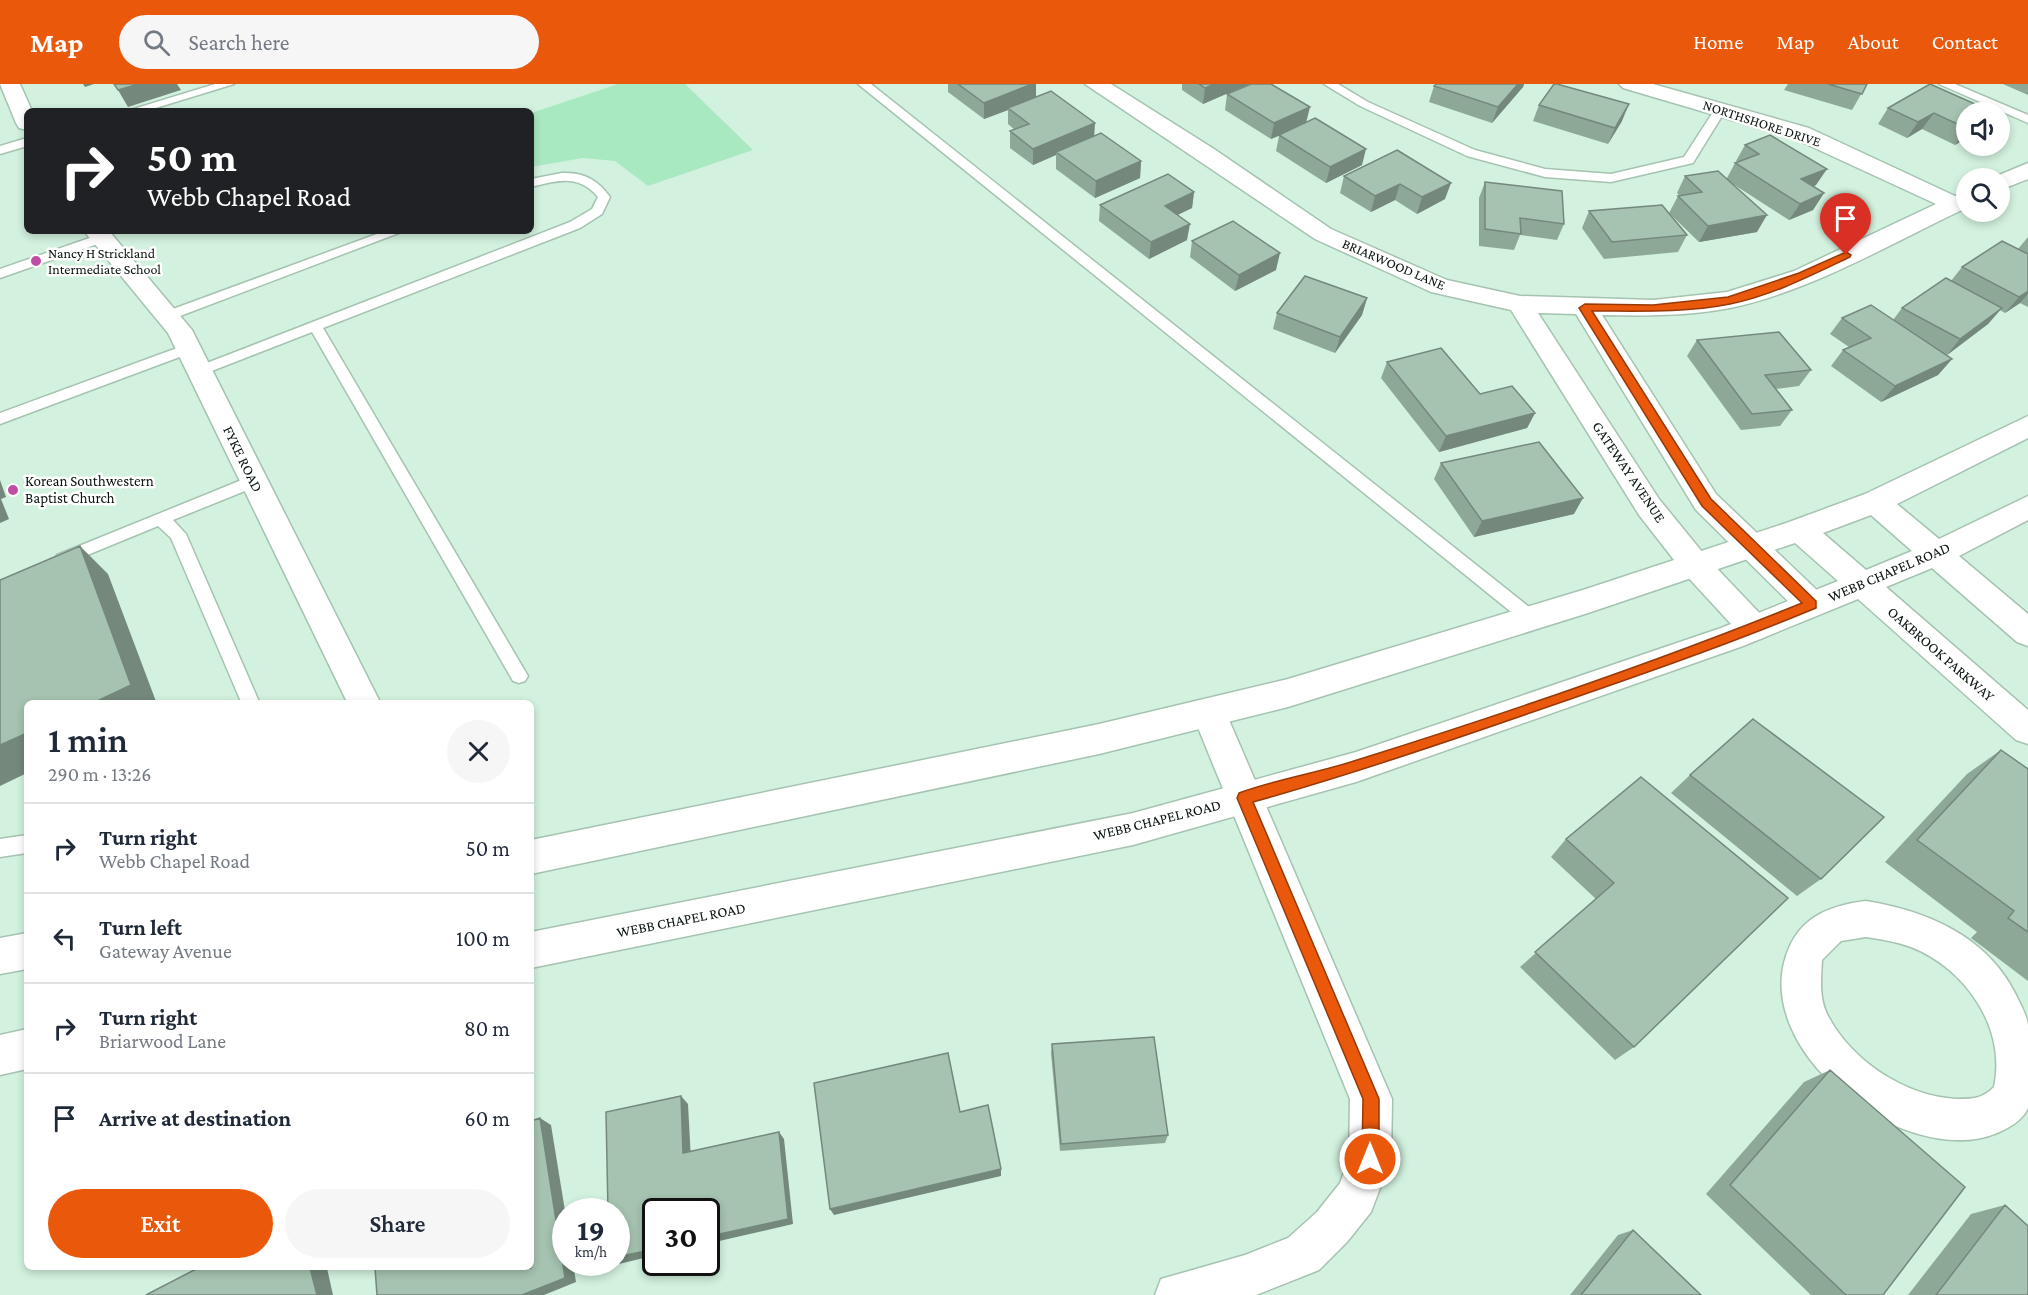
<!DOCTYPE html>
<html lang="en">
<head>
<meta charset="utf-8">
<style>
	:root { --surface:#fff; --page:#f6f6f7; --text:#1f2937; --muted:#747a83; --line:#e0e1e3; --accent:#ea580c }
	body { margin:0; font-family:"Crimson Pro",serif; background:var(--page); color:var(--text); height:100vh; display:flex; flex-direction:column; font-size:22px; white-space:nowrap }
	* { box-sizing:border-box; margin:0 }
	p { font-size:20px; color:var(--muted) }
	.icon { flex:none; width:33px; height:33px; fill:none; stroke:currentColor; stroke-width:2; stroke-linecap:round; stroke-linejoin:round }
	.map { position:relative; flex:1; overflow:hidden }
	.sheet { position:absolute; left:24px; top:616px; width:510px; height:570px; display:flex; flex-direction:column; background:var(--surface); border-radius:9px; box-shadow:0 3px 9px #0003 }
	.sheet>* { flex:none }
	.top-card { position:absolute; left:24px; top:24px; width:510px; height:126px; border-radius:9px; box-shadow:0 3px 9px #0003; background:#202124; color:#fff; overflow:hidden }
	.fabs { position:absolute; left:1956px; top:18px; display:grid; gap:12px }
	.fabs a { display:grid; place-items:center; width:54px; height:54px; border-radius:50%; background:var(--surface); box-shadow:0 3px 9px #0003; font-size:30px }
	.speed { position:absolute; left:552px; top:1114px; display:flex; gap:12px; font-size:30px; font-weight:700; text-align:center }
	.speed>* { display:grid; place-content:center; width:78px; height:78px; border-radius:50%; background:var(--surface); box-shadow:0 3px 9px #0003; line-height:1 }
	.speed small { font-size:15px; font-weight:400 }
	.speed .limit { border:3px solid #111; border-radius:9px; background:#fff; color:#111 }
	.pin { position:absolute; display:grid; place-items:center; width:51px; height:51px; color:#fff; margin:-62px -26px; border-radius:50% 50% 50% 0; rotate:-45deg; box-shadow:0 0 6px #0007 }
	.pin .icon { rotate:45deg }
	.me { position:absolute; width:66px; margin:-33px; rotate:0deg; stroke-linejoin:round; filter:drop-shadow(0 0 4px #0008) }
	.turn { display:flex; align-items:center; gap:21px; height:126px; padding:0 24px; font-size:27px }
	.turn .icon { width:78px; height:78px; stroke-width:2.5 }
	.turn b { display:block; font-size:42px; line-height:51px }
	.round { display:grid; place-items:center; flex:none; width:63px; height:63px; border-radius:32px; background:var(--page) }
	.summary { display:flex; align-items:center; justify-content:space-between; height:102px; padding:0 24px }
	h1 { font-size:36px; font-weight:600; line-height:45px }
	.cta { display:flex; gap:12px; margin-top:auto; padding:12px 24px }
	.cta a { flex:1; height:69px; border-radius:36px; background:var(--accent); color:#fff; font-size:24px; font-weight:600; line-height:69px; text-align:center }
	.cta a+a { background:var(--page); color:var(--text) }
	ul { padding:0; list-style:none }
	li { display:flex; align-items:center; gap:18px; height:90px; padding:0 24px; border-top:2px solid var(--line) }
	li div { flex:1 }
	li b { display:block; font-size:22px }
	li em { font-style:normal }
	header { display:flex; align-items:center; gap:36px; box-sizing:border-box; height:84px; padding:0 30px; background:var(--accent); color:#fff }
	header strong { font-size:28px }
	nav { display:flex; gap:33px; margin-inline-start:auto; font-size:21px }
	.search { width:420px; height:54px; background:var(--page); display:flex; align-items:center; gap:15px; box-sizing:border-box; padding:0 21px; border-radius:33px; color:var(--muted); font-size:22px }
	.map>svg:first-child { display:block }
</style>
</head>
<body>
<header>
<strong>Map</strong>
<div class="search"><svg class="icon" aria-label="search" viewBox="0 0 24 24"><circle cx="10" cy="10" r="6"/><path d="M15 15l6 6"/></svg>Search here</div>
<nav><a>Home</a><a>Map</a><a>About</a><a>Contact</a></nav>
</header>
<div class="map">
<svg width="2028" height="1211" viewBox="0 0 2028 1211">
	<rect width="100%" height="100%" fill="#d2f1de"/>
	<path fill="#a9e9c2" d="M618,0H685L753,66L648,102L615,77L583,74L531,83V29Z"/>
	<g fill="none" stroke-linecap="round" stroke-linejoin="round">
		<g stroke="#a5c3b0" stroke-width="3">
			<path id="lane" d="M215,0H234L146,27H127Z
				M858,0H871L1538,530L1541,535L1538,540H1526Z
				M1324,0H1338L1368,18L1475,66L1545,85L1611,90L1684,73L1717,22L1727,24L1693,79L1611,98L1545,93L1467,72L1360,22Z
				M1939,0H1955L2028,31V39Z
				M27,54V62L0,70V62Z
				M562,89C584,88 598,96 610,113L602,130L580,144L323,244L525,587L528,592L525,597L519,599L513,597L312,248L204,290H194L192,287L194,284L570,138L592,125L598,113C579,90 557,96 531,103V95Z
				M385,147H404L172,235H162L160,232L162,229Z
				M101,150L106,151V157L0,194V185Z
				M188,260L193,262V268L0,340V329Z
				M254,391L262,397L260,401L173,436L186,450L260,620H242L171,454L158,442L63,481L55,475L57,471Z
				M27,751V769L0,773V755Z"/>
		</g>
		<g stroke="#a5c3b0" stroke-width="3">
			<path id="street" d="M1085,0H1111L1214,65L1331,145L1447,196L1520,212L1653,216L1727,208L1794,187L1936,120L1793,54L1623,4L1619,0H1653L1809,44L1955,112L1966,108V124C1892,159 1811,207 1730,224C1688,232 1644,232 1602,231L1716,410L1822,511L1827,520L1822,529L1811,532L1800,529L1696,426L1576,230L1538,229L1659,415L1707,474L1765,535L1770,544L1765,553L1754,557L1743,553L1685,490L1639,431L1511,226L1431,208L1315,155Z
				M2028,79V95L2000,106V94H1992Z
				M1209,615L1221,619L1226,629L1392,1015L1391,1075L1371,1128L1347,1158L1319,1186L1256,1211H1155L1161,1195L1245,1171L1288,1154L1317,1128L1340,1099L1349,1075L1350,1015L1192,629L1197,619Z
				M1866,817C1927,827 1987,852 2016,911C2020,920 2027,931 2028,941C2028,967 2028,997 2028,1024C2022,1037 2009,1044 1997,1049C1905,1087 1745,965 1789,864C1803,831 1833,821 1866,817ZM1866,853C1881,855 1897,858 1911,863C1965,884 2007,944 1994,1003C1982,1015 1973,1015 1956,1015C1905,1012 1851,977 1827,930C1819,913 1821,895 1822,876L1841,857Z"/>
		</g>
		<g stroke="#a5c3b0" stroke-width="3">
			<path id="secondary" d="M0,0H20L32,27H27V46L19,44L16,39Z
				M84,147H109L192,246L381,620H348L168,249Z
				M2028,332V354L1897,420L1939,455L2028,412V436L1959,472L2028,530V562L2017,558L1932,484L1886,503L2028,626V660L2016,656L1858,515L1743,562L1356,698L1133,761L531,884V848L1133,729L1356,668L1721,544L1838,497L1795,459L1588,529L1288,623L1099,670L531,790V756L1099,640L1288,595L1586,505L1789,438L1865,410ZM1871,431L1912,467L1866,486L1823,449Z
				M27,849V885L0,890V854Z
				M27,945V985L0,991V951Z"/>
		</g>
		<use href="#lane" fill="#fff" fill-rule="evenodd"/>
		<use href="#street" fill="#fff" fill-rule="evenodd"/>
		<use href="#secondary" fill="#fff" fill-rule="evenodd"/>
	</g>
	<path fill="#8ea897" d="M948,0H1036V13L1094,52L1141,77L1140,94L1095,114L1056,85V71L1033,81L1010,64V47L1015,46L1008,40V26L984,35L948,8Z
		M1182,0H1249L1203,20L1182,6Z
		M1436,0H1524L1523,3L1492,39L1429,18L1434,2Z
		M1788,0H1867L1852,26L1784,6Z
		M2003,0H2028V11Z
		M1227,10L1306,38L1362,81L1326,99L1276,67L1279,52L1271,55L1225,26Z
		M1539,21L1622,37L1608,60L1533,37Z
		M1888,24L1966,28V54L1955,61L1922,45L1907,54L1878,40Z
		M1745,61L1816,101L1813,103L1824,109L1813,126L1789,136L1733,100L1757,148L1699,158L1669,129L1678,112H1680L1677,109L1685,92L1727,94L1735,79L1738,78L1736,77Z
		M1397,66L1445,115L1417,130L1395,116L1371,128L1340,109L1344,92Z
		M1485,98L1564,140L1557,156L1520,151L1514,166L1479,162V114Z
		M1194,108L1192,124L1177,131L1187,156L1149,175L1099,137L1100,121Z
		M1589,127L1687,151L1678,168L1604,175L1582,144Z
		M2028,153V223L2020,219L2005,229L2000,226L1988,240L1946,271L1952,275L1938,291L1881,318L1831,282L1843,266L1849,263L1830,250L1842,234L1893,236L1902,224L1951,197L1962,183L2018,165Z
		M1192,157L1276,186L1235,207L1190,173Z
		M1367,214L1362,231L1335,269L1273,245L1277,229Z
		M1697,256L1811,286L1799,302L1775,305L1792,326L1780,342L1741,346L1687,272Z
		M1387,278L1480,310L1535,329L1527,344L1439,368L1381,294Z
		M1441,379L1574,430L1474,453L1434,395Z
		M2001,666L2028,685V897L1971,854L1977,848L1885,778L1967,690Z
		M1690,691L1821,795L1797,812L1671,709Z
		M1641,693L1634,963L1615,976L1520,883L1596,815L1551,773L1566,755Z
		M1052,960L1168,1051L1165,1059L1060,1067L1051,969Z
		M1830,986L1883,1211H1811L1706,1110L1804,998Z
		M2005,1121L2028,1211H1908L1971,1130Z
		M1633,1146L1701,1211H1570L1618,1151Z"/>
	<path fill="#74887b" d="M83,0H94L85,3Z
		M139,0H177L181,6L128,23L118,6Z
		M1032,0H1036V14L1008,24V26L984,35V19Z
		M1215,0H1249L1203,20L1205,4Z
		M1518,0H1524L1523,3L1492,39L1498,23Z
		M1629,20L1622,37L1608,60L1615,44Z
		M1310,23L1306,39L1271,55L1274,39Z
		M1934,29L1922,45L1907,54L1918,38Z
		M1095,39L1094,55L1056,68V71L1033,81V65Z
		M1966,45V54L1955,61Z
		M1366,65L1362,81L1326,99L1330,83Z
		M1141,77L1140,94L1095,114L1096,97Z
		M1827,85L1816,101L1791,112L1801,95Z
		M1451,99L1445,115L1417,130L1422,113Z
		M1400,100L1395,116L1371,128L1375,112Z
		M1194,108L1192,124L1163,138L1165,122Z
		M1824,109L1813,126L1789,136L1800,120Z
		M1767,131L1757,148L1699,158L1708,142Z
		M1190,140L1187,156L1149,175L1151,158Z
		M1280,169L1276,186L1235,207L1239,191Z
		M2028,207V210L2020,219L2005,229L2019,213Z
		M1367,214L1362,231L1335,269L1340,253Z
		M2002,224L1988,240L1946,272L1960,255Z
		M1952,275L1938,291L1881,318L1895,302Z
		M1535,329L1527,344L1439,368L1446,352Z
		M0,396L6,413L1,415L9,435L0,439Z
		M1583,414L1574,430L1474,453L1482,437Z
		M80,462L108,490L157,620H91Z
		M27,649V689L0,702V661Z
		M681,1012L688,1020L691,1076L683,1069Z
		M540,1034L551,1041L566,1133V1179H573L576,1198L544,1211H522Z
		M779,1048L784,1055L793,1140L706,1160V1153Z
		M1001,1085V1092L834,1131L830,1125Z
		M656,1165V1171L619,1180L616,1179V1173Z
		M310,1184H327L333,1211H317Z"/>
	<path fill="#a5c3b0" stroke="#74887b" stroke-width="1.5" d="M114,0H139L118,6Z
		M958,0H1032L984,19Z
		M1199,0H1215L1205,4Z
		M1251,0H1271L1310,23L1274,39L1227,10Z
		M1436,0H1518L1498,23L1434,2Z
		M1554,0H1557L1629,20L1615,44L1539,21Z
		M1828,0H1867L1862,10Z
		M1930,0L1993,28H1966V44L1934,29L1918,38L1888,24Z
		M1051,7L1095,39L1033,65L1010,47L1029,40L1008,24Z
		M1315,34L1366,65L1330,83L1279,51Z
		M1101,49L1141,77L1096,97L1056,68Z
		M1770,51L1827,85L1801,95L1824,109L1800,120L1735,79L1759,70L1745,61Z
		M1397,66L1451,99L1422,113L1400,100L1375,112L1344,92Z
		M1718,87L1767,131L1708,142L1678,112L1702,108L1685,92Z
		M1168,90L1194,108L1165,122L1190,140L1151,158L1100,121Z
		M1485,98L1562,107L1564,140L1520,134L1521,150L1485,145Z
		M1662,121L1687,151L1612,158L1589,127Z
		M1233,137L1280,169L1239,191L1192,157Z
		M2002,157L2028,170V207L2019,213L1962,183Z
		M1305,192L1367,214L1340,253L1277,229Z
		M1946,194L2002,224L1960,255L1902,224Z
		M1871,221L1952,275L1895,302L1843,266L1871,254L1842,234Z
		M1779,248L1811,286L1765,291L1792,326L1752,330L1697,256Z
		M1441,264L1480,310L1512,302L1535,329L1446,352L1387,278Z
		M1539,358L1583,414L1482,437L1441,379Z
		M80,462L131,601L91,620H27V649L0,661V496Z
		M1753,635L1884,733L1821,795L1690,691Z
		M2001,666L2028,685V848L2008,834L2014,827L1917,756Z
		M1641,693L1788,814L1634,963L1535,868L1614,799L1566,755Z
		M1154,953L1168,1051L1061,1060L1052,960Z
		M948,969L960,1028L988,1021L1001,1085L830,1125L814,999Z
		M1830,986L1965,1103L1883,1211H1846L1730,1101Z
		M681,1012L683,1069L779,1048L788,1135L706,1153V1128H656V1165L616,1173V1128H608L606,1028Z
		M540,1034L565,1194L522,1211H377L375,1184H531V1037Z
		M2005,1121L2028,1142V1211H1936Z
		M1633,1146L1701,1211H1581Z
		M198,1184H310L317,1211H146Z"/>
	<path fill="#ea580c" stroke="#983908" stroke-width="1.5" d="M1846,168L1851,171L1850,173C1812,191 1771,212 1730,220C1685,229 1638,227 1592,227L1711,415L1816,517V524C1722,563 1626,596 1530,629C1438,661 1347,692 1253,718L1379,1015V1075L1377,1081L1370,1084L1364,1081L1362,1075L1363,1015L1237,714L1239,709C1277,695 1318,689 1357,676C1507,629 1657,578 1802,519L1702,422L1579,224L1585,220L1653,221L1728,213L1799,189Z"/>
	<g fill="#bf4ca5" stroke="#fff" stroke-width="2">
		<circle cx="36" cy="177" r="6"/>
		<circle cx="13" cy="406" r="6"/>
	</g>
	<g text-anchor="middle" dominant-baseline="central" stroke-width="5" stroke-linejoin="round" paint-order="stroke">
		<g font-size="14" fill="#08130d" stroke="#fff">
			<text transform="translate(1762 39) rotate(18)">NORTHSHORE DRIVE</text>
			<text transform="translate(1394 180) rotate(23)">BRIARWOOD LANE</text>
		</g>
		<g font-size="14" fill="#08130d" stroke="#fff" text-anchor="start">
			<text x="48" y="169">Nancy H Strickland<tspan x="48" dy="16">Intermediate School</tspan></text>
		</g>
		<g font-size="15" fill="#08130d" stroke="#fff">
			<text transform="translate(243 375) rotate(64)">FYKE ROAD</text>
			<text transform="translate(1629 388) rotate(56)">GATEWAY AVENUE</text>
			<text transform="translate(1889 488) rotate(-23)">WEBB CHAPEL ROAD</text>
			<text transform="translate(1941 570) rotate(41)">OAKBROOK PARKWAY</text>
			<text transform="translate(1157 736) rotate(-14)">WEBB CHAPEL ROAD</text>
			<text transform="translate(681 836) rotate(-11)">WEBB CHAPEL ROAD</text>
		</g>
		<g font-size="15" fill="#08130d" stroke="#fff" text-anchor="start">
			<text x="25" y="397">Korean Southwestern<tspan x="25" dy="17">Baptist Church</tspan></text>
		</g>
	</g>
</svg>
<div class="fabs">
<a><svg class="icon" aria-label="sound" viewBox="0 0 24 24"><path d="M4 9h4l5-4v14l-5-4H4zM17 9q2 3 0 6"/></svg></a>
<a><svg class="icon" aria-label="search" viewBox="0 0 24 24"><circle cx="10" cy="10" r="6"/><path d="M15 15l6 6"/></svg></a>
</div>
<div class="speed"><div>19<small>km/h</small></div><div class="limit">30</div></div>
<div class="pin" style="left:1846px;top:171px;background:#d93025"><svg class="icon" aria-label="arrive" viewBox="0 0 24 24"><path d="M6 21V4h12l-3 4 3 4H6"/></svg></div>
<svg class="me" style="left:1370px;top:1075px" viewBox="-20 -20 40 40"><circle r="17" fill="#ea580c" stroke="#fff" stroke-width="3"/><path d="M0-11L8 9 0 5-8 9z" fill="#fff"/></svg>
<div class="top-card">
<div class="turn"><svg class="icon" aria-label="right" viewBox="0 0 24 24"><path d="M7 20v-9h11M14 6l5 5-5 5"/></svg><div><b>50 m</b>Webb Chapel Road</div></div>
</div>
<section class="sheet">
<div class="summary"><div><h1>1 min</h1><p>290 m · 13:26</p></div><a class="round"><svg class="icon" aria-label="close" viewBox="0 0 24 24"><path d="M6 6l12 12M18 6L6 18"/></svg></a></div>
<ul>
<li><svg class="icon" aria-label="right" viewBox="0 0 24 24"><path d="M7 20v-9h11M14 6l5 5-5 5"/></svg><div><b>Turn right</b><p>Webb Chapel Road</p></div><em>50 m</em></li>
<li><svg class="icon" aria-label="left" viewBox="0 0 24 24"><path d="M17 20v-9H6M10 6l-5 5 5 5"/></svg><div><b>Turn left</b><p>Gateway Avenue</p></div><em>100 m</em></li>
<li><svg class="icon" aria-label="right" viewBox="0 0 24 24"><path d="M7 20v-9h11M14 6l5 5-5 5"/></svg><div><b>Turn right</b><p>Briarwood Lane</p></div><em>80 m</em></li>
<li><svg class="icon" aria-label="arrive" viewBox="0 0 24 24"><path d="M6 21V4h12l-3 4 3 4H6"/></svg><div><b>Arrive at destination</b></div><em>60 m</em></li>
</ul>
<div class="cta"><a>Exit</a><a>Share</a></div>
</section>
</div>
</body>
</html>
